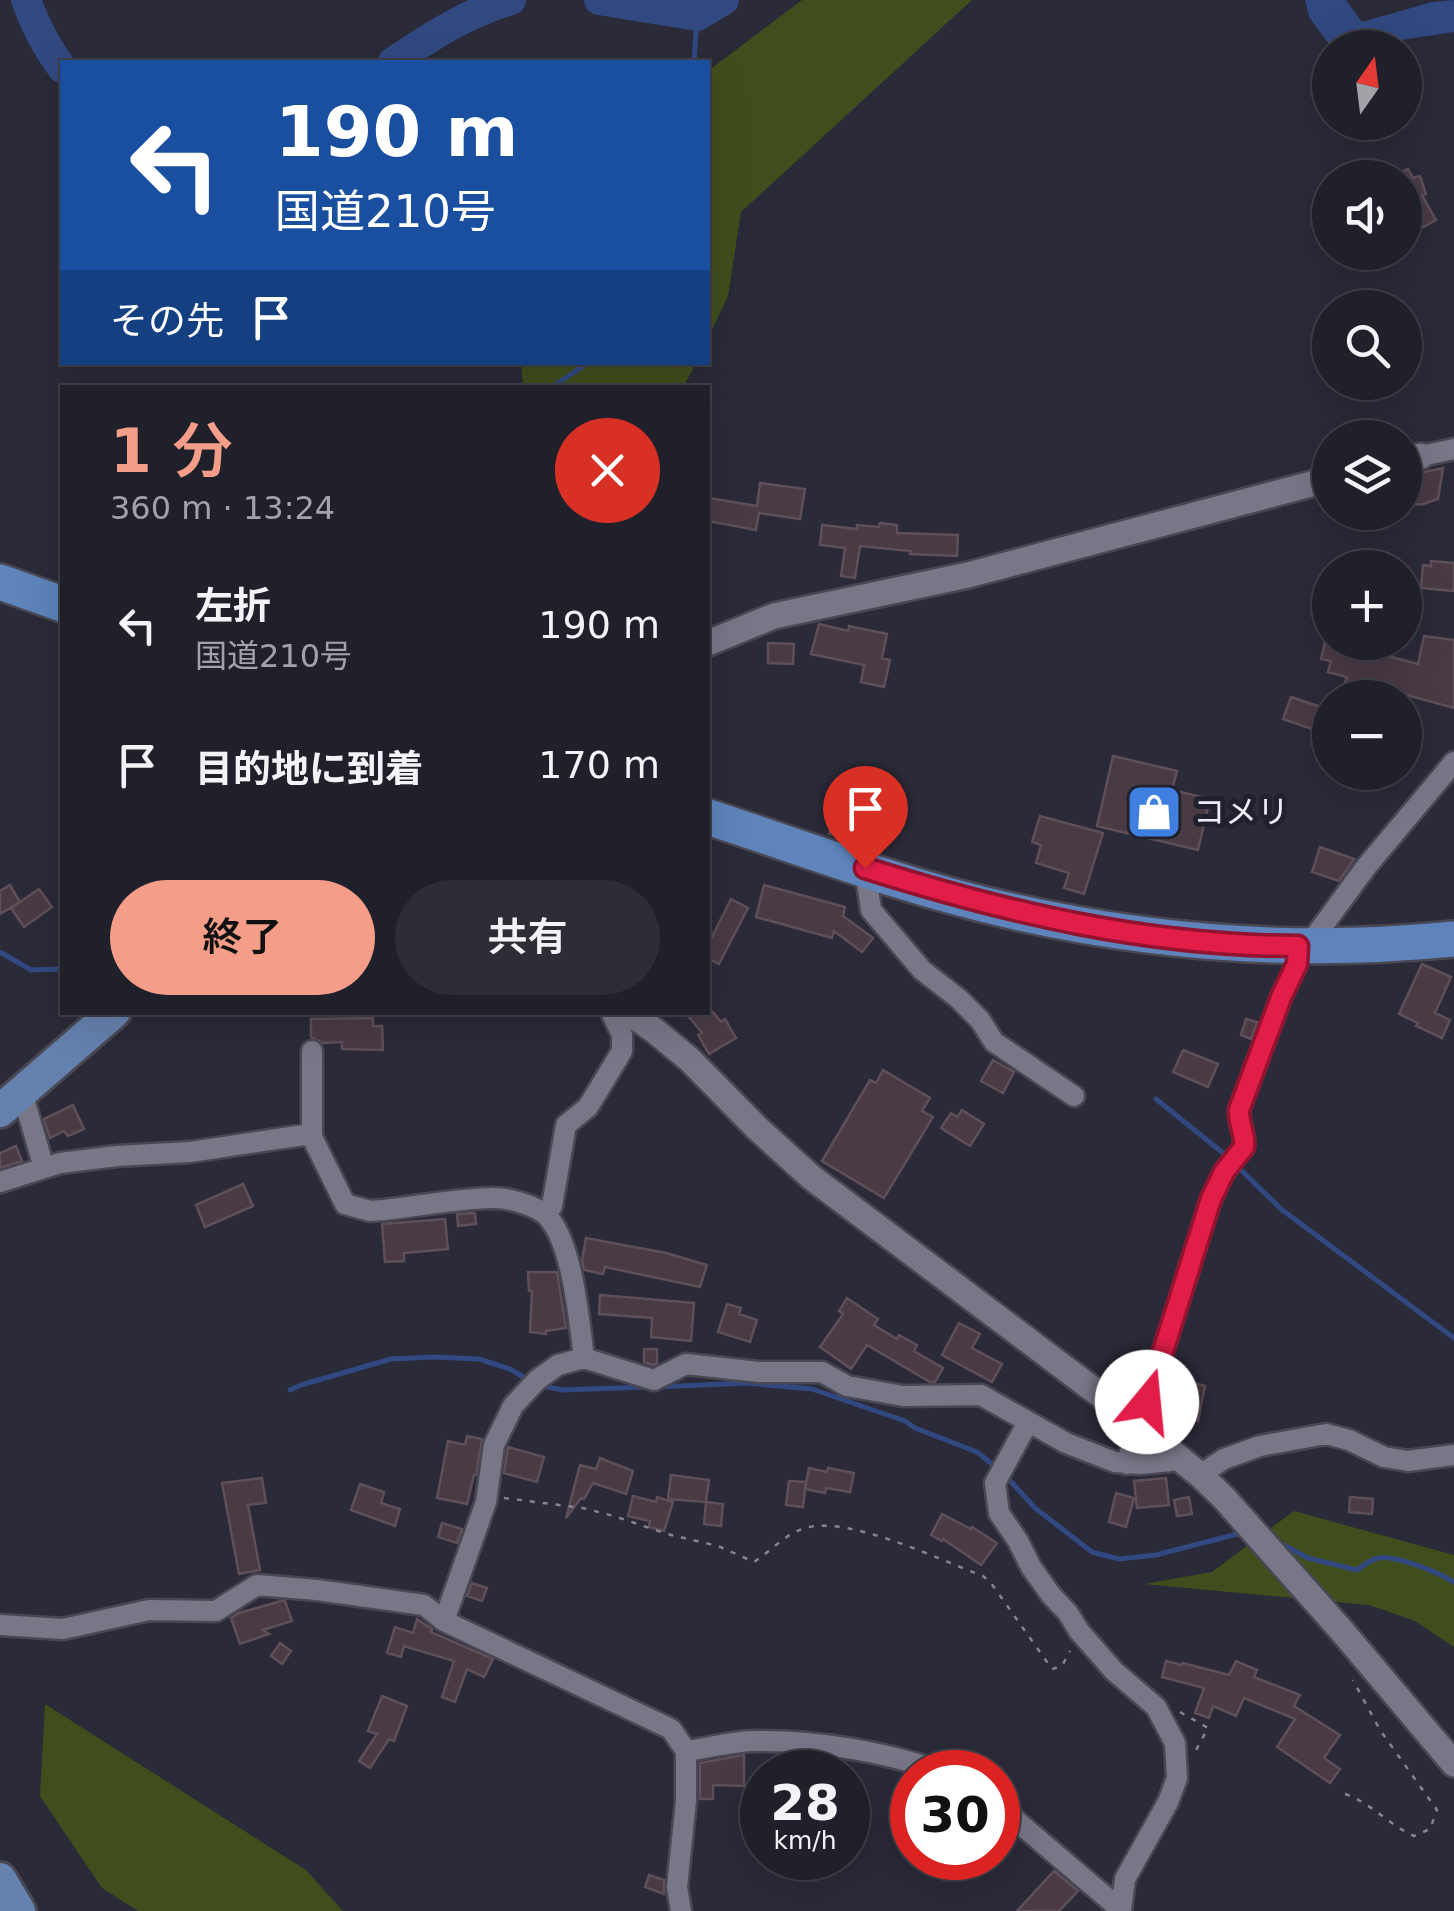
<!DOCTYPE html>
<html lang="ja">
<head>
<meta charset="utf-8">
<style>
	:root { --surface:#20202a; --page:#2d2d36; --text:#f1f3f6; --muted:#a2a3a8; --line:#3d3e47; --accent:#f49e8a }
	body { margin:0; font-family:"DejaVu Sans","Noto Sans JP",sans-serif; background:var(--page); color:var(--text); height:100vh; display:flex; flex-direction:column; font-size:38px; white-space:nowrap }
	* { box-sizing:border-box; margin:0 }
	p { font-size:32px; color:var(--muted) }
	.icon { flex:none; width:55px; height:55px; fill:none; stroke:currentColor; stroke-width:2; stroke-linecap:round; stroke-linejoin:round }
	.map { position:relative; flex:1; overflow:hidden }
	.panel { position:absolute; left:60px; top:385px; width:650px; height:630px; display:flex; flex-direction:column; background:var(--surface); border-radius:0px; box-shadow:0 10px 40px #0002,0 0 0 2px var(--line) }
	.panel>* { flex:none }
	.guide { position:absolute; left:60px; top:60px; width:650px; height:305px; border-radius:0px; box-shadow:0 10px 40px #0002,0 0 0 2px var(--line); background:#1a4fa0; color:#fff; overflow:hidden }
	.needle { width:65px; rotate:14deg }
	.controls { position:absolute; left:1312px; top:30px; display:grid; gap:20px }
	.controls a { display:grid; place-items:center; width:110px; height:110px; border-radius:50%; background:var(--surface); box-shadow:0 10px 40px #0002,0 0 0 2px var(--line); font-size:50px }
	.speed { position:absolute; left:740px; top:1750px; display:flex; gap:20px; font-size:50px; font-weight:700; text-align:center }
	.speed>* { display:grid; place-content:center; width:130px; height:130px; border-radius:50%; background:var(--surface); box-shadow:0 10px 40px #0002,0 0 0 2px var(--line); line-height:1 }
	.speed small { font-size:25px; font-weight:400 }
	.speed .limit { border:15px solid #d22; background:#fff; color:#111 }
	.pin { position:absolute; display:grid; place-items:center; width:85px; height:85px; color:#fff; margin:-102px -42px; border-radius:50% 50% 50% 0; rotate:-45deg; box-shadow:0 0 10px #0007 }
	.pin .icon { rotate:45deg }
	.me { position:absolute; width:110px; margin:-55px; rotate:17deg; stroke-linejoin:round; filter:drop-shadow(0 0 8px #0008) }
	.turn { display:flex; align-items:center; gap:35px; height:210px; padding:0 50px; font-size:45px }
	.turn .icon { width:130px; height:130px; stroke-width:2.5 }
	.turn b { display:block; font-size:70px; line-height:85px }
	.then { display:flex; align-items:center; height:95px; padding:0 50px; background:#0003; gap:20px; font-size:38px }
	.round { display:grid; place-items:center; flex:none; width:105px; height:105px; border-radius:52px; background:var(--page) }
	.headline { display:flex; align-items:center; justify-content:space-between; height:170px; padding:0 50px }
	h1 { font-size:60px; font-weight:600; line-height:75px; color:var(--accent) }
	.primary-button { display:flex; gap:20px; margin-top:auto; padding:20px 50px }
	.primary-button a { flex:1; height:115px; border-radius:60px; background:var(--accent); color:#111; font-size:40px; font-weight:600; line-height:115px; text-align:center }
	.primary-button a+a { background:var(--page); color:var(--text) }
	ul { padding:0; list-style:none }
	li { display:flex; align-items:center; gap:30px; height:140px; padding:0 50px }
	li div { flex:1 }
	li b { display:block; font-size:38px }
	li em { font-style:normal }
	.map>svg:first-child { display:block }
</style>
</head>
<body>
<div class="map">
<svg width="1454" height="1911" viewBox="0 0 1454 1911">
	<rect width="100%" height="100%" fill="#2a2a38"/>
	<path fill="#404e1d" d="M802,0H972L741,212L728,296L708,338V71Z
		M521,363L522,362L696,363L683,388L523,387Z
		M1294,1511L1454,1555V1647L1415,1621L1369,1605L1144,1584L1212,1572Z
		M45,1704L306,1870L343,1911H138L102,1888L40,1796Z"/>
	<path fill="#314980" d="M1305,0H1346L1362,22L1432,2L1454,0V32L1355,47H1331L1309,17Z"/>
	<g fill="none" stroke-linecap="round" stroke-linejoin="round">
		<path stroke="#314980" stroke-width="5" d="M694,62L697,16
			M551,388L589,362
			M0,952L31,970L62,969
			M1156,1099L1228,1157
			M1236,1165L1281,1209L1454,1338
			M542,1386L563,1390L645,1387
			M656,1387L747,1383L812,1389L905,1421L915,1428L977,1452L997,1468
			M290,1390L301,1385L391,1359L435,1357L479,1359L510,1369L527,1379
			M1005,1475L1035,1508L1092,1552L1119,1559L1156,1555L1245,1532
			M1278,1542L1308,1558L1357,1570C1364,1565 1370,1560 1378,1558C1395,1554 1439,1573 1454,1582"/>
		<path stroke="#314980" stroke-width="30" d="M26,0C35,25 46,47 62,68
			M599,0L697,16L724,0
			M393,62C430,37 467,13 511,0"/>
	</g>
	<path fill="#493a44" stroke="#5e4f59" stroke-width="2.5" d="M1408,169L1413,178L1420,176L1426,194L1422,195L1436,220L1405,237V206L1411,202L1405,178H1403L1401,172Z
		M1443,468L1438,499L1423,504L1405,505V476Z
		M760,483L805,489L800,519L759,513L756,530L708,521L709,498L757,506Z
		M880,523L897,525V533L958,535L957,556L910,554L911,551L860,546L855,578L841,576L845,548L820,545L822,525L857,529V525L879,527Z
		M1431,561L1454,563V591L1421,588L1423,565L1431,566Z
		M819,624L848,631L849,626L887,634L882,658L890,660L884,687L861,682L864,665L811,654Z
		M1424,636L1454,640V708L1374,686L1373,691L1345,683L1347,677L1328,672L1331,661L1321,659L1325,642H1371L1368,651L1418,664Z
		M768,643L794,644L793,664L768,663Z
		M1291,697L1330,710V721L1326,734L1283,719Z
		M1113,756L1177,771L1172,790L1210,799L1198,850L1097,826Z
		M834,811L854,815L849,839L829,834Z
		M1040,816L1103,833L1084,894L1064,888L1069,873L1036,863L1041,845L1032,842Z
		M1320,847L1354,859L1339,881L1312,872Z
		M10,885L20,902L0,914V891Z
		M764,885L845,907L843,916L873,938L862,952L834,931L832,938L756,917Z
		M39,889L52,907L24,927L11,908Z
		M731,899L748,908L719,964L708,958V945Z
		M1422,964L1451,977L1435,1013L1450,1020L1442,1038L1416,1026L1418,1023L1399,1014Z
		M685,1012H713L721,1022L725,1019L736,1038L709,1054L698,1035L702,1033Z
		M373,1018V1026H382L383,1050L342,1049V1042L323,1043L311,1037V1019Z
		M1246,1019L1257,1022L1251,1039L1241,1035Z
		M1183,1050L1218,1064L1208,1087L1173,1072Z
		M993,1060L1014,1072L1003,1093L981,1081Z
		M883,1070L930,1098L922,1111L933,1117L884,1198L822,1161L870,1080L876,1083Z
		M73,1105L84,1129L68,1136L64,1131L50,1138L44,1119Z
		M962,1110L984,1124L970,1146L941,1128L951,1113L957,1117Z
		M16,1146L22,1161L0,1168V1153Z
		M243,1184L253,1206L205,1227L196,1205Z
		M475,1213L476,1224L458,1226L457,1214Z
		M445,1219L448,1249L404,1253V1261L385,1262L382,1224Z
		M586,1238L666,1253L707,1265L700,1287L605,1267L603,1274L584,1270L582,1260Z
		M528,1272H557L566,1328L546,1331V1334L530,1332L532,1291H529Z
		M600,1295L694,1303L691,1341L651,1337L652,1318L599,1314Z
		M847,1298L878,1319L874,1325L897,1339L899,1335L917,1345L914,1351L943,1368L935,1382H930L867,1345L851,1369L820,1347L843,1314L839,1311Z
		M727,1304L741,1308L739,1314L757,1320L750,1342L718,1332Z
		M959,1323L980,1334L972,1348L1002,1364L992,1382L942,1355Z
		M644,1349H657V1363L653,1365L644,1362Z
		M1169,1376L1205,1386L1198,1421L1179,1417L1181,1409L1162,1404Z
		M467,1436L482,1439L476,1475H474L467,1504L437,1498L448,1441L465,1445Z
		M508,1447L544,1457L537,1482L504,1473Z
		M600,1458L633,1471L626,1494L593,1483L584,1499L581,1498L566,1518L580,1465L596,1469Z
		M809,1468L827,1472L828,1468L854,1473L850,1492L826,1488L825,1493L805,1489Z
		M671,1475L709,1480L706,1502L668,1499Z
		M262,1478L266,1503L248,1505L260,1570L239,1574L222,1483Z
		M1166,1478L1169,1505L1137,1508L1134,1481Z
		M789,1481L806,1482L803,1507L786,1505Z
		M360,1484L384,1492L381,1503L400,1509L395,1526L351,1510Z
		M1116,1493L1134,1498L1126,1527L1109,1522Z
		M633,1496L656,1502L657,1497L673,1502L664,1531L649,1527L650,1521L628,1516Z
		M1189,1497L1192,1514L1177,1516L1174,1500Z
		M1350,1497L1373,1499L1372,1514L1349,1512Z
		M706,1502L723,1504L721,1526L704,1524Z
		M942,1514L971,1529L972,1527L997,1543L981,1565L943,1539L942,1541L931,1535Z
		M442,1523L462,1529L457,1543L438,1537Z
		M472,1583L487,1588L482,1601L467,1596Z
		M281,1601H285L292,1621L263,1630L269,1634L240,1644L231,1618L239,1613Z
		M417,1619L432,1629L431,1632L493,1659L484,1677L467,1669L455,1702L442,1697L454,1661L404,1646L401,1657L387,1653L395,1627L413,1633Z
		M280,1643L291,1651L282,1664L271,1656Z
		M1166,1661L1182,1665L1183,1663L1229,1675L1236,1661L1257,1670L1254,1677L1300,1695L1294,1706L1340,1735L1324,1758L1340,1769L1330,1783L1277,1747L1295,1719L1244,1698L1236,1716L1213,1706L1209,1718L1195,1713L1204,1688L1162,1677Z
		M382,1696L407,1706L394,1741L389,1739L370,1768L359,1761L377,1734L368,1731Z
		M744,1755V1786L713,1785V1799H700V1763Z
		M1054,1871L1078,1891L1059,1911H1017Z
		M649,1875L664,1880V1894L645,1887Z"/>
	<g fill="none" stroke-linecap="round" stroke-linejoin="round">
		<g stroke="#484753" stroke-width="25">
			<path id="minor" d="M1421,456L1454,449
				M865,869L871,910L922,970L959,999L980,1020L994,1042L1074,1096
				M1308,946L1366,867L1454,762
				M312,1051V1137
				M22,1092L44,1168
				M0,1182L60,1163L117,1156L190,1152L304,1135L312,1137L345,1204L370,1211L384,1210C419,1206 455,1199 491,1198C507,1197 538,1206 548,1217C573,1246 579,1320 584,1358
				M546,1214L552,1206L566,1125L588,1107L622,1051V1035L611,1012
				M1028,1422L995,1483L999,1513L1018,1541L1031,1567L1051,1595L1068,1613L1079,1631L1114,1671L1156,1707L1175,1743L1177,1778L1168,1802L1125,1879L1121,1911
				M1126,1464C1134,1443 1137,1422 1147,1402L1211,1199L1224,1172L1244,1147C1246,1135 1238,1123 1239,1110L1282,995L1297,964L1298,946
				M1200,1475L1224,1459L1260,1446L1326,1434L1349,1440L1384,1457L1408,1461L1454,1455
				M444,1621L486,1502L494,1445L513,1406L537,1380L558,1365L584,1358L654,1380L686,1364L759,1372H822L847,1386L903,1396L981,1395L1066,1443L1115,1462L1140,1464L1171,1461L1177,1455
				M0,1625L63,1629L149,1610L216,1611L257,1585L317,1590L424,1605L444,1621L671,1729L686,1751V1801L677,1887L681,1911
				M686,1751C709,1748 733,1741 756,1741C816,1740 886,1752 943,1772
				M998,1805L1120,1909"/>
		</g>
		<g stroke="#484753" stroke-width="30">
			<path id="tertiary" d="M1405,460L1421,456
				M708,643L774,616L968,575L1330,479
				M628,1012L655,1031L689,1059L757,1128L811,1177L1111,1403L1200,1475L1224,1498L1342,1631L1454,1764"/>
		</g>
		<g stroke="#484753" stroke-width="38">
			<path id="primary" d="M0,1111L114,1012
				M0,1879L19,1911"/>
		</g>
		<g stroke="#484753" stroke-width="40">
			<path id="trunk" d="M0,582L62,604
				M708,817C806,849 905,887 1007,910C1154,944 1303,954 1454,939"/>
		</g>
		<path stroke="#858591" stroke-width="2.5" stroke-dasharray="5 8" stroke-linecap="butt" d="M504,1498L583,1508L614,1516L667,1534L718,1546L754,1562C771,1551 785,1534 805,1528C848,1515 940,1560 983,1576L991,1583L1052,1669L1062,1666L1070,1651
			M1180,1712L1208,1728L1196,1750
			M1345,1794C1371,1803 1389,1825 1414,1836L1430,1829L1437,1810L1380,1730L1353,1680"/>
		<use href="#minor" stroke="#787788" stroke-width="20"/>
		<use href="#tertiary" stroke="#787788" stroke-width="25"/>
		<use href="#primary" stroke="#6581ae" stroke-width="32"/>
		<use href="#trunk" stroke="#5e84bb" stroke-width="35"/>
	</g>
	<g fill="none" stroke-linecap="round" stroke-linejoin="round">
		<g stroke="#92132f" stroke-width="25">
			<path id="route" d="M865,868C1008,913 1148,946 1298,946L1297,964L1282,995L1239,1110C1238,1123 1246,1135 1244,1147L1224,1172L1211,1199L1147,1402"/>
		</g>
		<use href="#route" stroke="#e11d48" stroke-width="18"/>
	</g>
	<defs>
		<g id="shop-square" transform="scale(2.875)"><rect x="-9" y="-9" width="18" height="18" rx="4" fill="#3f7fe0" stroke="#21202e"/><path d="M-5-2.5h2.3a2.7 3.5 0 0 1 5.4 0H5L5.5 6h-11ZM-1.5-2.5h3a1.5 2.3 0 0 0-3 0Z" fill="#fff"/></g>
	</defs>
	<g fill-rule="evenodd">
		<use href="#shop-square" x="1154" y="812"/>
	</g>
	<g text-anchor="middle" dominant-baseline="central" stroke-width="10" stroke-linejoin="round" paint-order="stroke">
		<g font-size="32" fill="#eeeef7" stroke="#21202e" text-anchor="start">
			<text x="1193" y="812">コメリ</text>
		</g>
	</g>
</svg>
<div class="controls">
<a><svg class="needle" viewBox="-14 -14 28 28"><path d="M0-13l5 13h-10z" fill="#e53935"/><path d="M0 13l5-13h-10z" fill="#a2a3a8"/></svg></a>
<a><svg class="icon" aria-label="sound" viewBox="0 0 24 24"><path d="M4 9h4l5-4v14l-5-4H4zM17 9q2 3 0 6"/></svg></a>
<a><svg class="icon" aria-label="search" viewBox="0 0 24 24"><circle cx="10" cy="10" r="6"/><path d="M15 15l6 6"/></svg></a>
<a><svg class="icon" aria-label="layers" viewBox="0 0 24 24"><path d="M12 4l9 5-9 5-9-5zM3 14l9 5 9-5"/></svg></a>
<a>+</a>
<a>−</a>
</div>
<div class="speed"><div>28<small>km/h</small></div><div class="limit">30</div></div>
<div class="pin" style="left:865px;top:868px;background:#d93025"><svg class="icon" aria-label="arrive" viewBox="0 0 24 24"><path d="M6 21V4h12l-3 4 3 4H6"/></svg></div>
<svg class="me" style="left:1147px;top:1402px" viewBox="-20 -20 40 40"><circle r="19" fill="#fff"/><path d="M0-13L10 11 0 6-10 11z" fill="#e11d48"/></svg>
<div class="guide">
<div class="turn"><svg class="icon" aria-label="left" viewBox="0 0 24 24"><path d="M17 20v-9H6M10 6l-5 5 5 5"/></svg><div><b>190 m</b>国道210号</div></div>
<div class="then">その先<svg class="icon" aria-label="arrive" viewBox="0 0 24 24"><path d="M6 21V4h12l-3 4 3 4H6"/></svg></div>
</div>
<section class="panel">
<div class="headline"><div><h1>1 分</h1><p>360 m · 13:24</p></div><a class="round" style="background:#d93025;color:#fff"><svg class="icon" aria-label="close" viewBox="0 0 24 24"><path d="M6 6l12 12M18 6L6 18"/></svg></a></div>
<ul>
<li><svg class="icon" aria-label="left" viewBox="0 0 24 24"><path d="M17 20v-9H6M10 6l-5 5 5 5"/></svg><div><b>左折</b><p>国道210号</p></div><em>190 m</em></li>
<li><svg class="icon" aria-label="arrive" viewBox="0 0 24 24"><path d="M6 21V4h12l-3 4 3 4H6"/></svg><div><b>目的地に到着</b></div><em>170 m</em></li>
</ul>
<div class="primary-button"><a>終了</a><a>共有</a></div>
</section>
</div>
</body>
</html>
